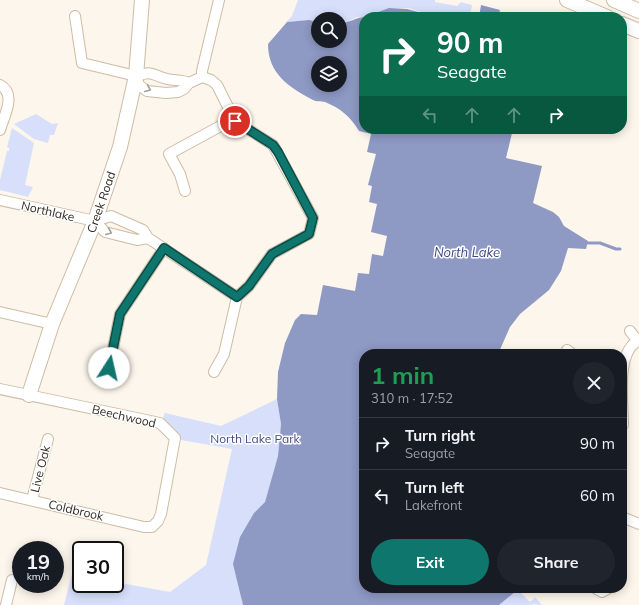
<!DOCTYPE html>
<html lang="en">
<head>
<meta charset="utf-8">
<style>
	:root { --surface:#171b24; --page:#20242c; --text:#f1f3f6; --muted:#9ea1a6; --line:#363941; --accent:#0f766e }
	body { margin:0; font-family:Mulish,sans-serif; background:var(--page); color:var(--text); height:100vh; display:flex; flex-direction:column; font-size:15px; white-space:nowrap }
	* { box-sizing:border-box; margin:0 }
	p { font-size:13px; color:var(--muted) }
	.icon { flex:none; width:22px; height:22px; fill:none; stroke:currentColor; stroke-width:2; stroke-linecap:round; stroke-linejoin:round }
	.map { position:relative; flex:1; overflow:hidden }
	.drawer { position:absolute; left:359px; top:349px; width:268px; height:244px; display:flex; flex-direction:column; background:var(--surface); border-radius:16px; box-shadow:0 2px 10px #0003 }
	.drawer>* { flex:none }
	.top-card { position:absolute; left:359px; top:12px; width:268px; height:122px; border-radius:16px; box-shadow:0 2px 10px #0003; background:#0b6e4f; color:#fff; overflow:hidden }
	.buttons { position:absolute; left:311px; top:12px; display:grid; gap:8px }
	.buttons a { display:grid; place-items:center; width:36px; height:36px; border-radius:50%; background:var(--surface); box-shadow:0 2px 10px #0003; font-size:20px }
	.speed { position:absolute; left:12px; top:541px; display:flex; gap:8px; font-size:20px; font-weight:700; text-align:center }
	.speed>* { display:grid; place-content:center; width:52px; height:52px; border-radius:50%; background:var(--surface); box-shadow:0 2px 10px #0003; line-height:1 }
	.speed small { font-size:10px; font-weight:400 }
	.speed .limit { border:2px solid #111; border-radius:6px; background:#fff; color:#111 }
	.pin { position:absolute; display:grid; place-items:center; width:34px; height:34px; color:#fff; margin:-17px; border:2px solid #fff; border-radius:50%; box-shadow:0 1px 4px #0007 }
	.me { position:absolute; width:44px; margin:-22px; rotate:10deg; stroke-linejoin:round; filter:drop-shadow(0 0 3px #0008) }
	.turn { display:flex; align-items:center; gap:14px; height:84px; padding:0 12px; font-size:18px }
	.turn .icon { width:52px; height:52px; stroke-width:2.5 }
	.turn b { display:block; font-size:28px; line-height:34px }
	.lanes { display:flex; align-items:center; height:38px; padding:0 12px; background:#0003; justify-content:center; gap:20px; direction:ltr }
	.lanes .off { opacity:.35 }
	.round { display:grid; place-items:center; flex:none; width:42px; height:42px; border-radius:21px; background:var(--page) }
	.overview { display:flex; align-items:center; justify-content:space-between; height:68px; padding:0 12px }
	h1 { font-size:24px; font-weight:700; line-height:30px; color:#1e9e55 }
	.primary-button { display:flex; gap:8px; margin-top:auto; padding:8px 12px }
	.primary-button a { flex:1; height:46px; border-radius:24px; background:var(--accent); color:#fff; font-size:16px; font-weight:700; line-height:46px; text-align:center }
	.primary-button a+a { background:var(--page); color:var(--text) }
	ul { padding:0; list-style:none }
	li { display:flex; align-items:center; gap:12px; height:52px; padding:0 12px; border-top:1px solid var(--line) }
	li div { flex:1 }
	li b { display:block; font-size:15px }
	li em { font-style:normal }
	.map>svg:first-child { display:block }
</style>
</head>
<body>
<div class="map">
<svg width="639" height="605" viewBox="0 0 639 605">
	<rect width="100%" height="100%" fill="#fdf6ec"/>
	<path fill="#d7dffa" d="M298,0H435V2L457,6L461,2L472,5L470,17H437L409,8H390L366,17H357L347,22H340V19H318V22L309,20L286,22L292,16Z
		M36,114L52,124L58,123L54,135H50L48,143L34,139L14,124Z
		M12,128L34,143L25,185L33,187L28,197L0,190V180L7,151H9V148L7,147Z
		M277,399L281,424L278,456L265,502L254,513L241,598L243,605H64L72,574L81,575V584H115V582L170,592L206,565L232,449L181,440L163,418L165,413L221,426Z
		M518,590L530,602L535,597L542,605L532,604L533,605H499Z"/>
	<path fill="#8e99c4" fill-rule="evenodd" d="M481,5L500,10L498,17H479Z
		M389,8L407,9L437,17H365Z
		M364,17V129H513L506,158L542,166L533,203L553,212L559,217L564,226L588,241L586,249L568,248L561,271L549,290L520,314L510,327L498,354H364V588H520L499,605H243L233,564L240,537L254,513L265,502L278,456L281,424L277,399L278,372L285,343L295,320L301,314L317,315L323,285L355,291L358,273L369,274L372,254L383,256L387,236L371,232L377,204L369,202L372,186L368,185L376,154L367,152L371,134L359,131C351,117 340,108 325,102C321,101 316,102 313,100C288,87 268,73 268,44L287,22L309,20L318,22V41H340V23C349,23 355,18 364,17ZM318,63H340V85H318Z"/>
	<g fill="none" stroke-linecap="round" stroke-linejoin="round">
		<path stroke="#8e99c4" stroke-width="3" d="M588,243H600L616,249H620"/>
		<g stroke="#cdbca5" stroke-width="12">
			<path id="street" d="M75,16L82,63L136,76
				M136,76L139,85L147,91L166,93L178,92L184,89L189,83L202,77
				M136,76C154,70 151,75 167,79C175,81 181,79 189,83
				M0,85C17,94 4,116 0,130
				M185,191L180,174L169,154L226,123L235,121
				M0,200L95,221
				M95,221L111,216L143,230L148,238L237,297
				M95,221L105,232L137,240L148,238
				M0,312L52,324
				M630,331L637,340
				M567,350L572,354
				M109,368L120,314L164,248
				M214,372L224,354L237,297L249,286L272,254L309,234L313,218L273,145L235,121L217,85L211,80L202,77V71L219,0
				M0,389L160,423L175,438L161,514L158,521L152,527H144L0,493
				M623,425C623,402 615,352 639,340
				M32,500L48,439
				M622,517L639,524
				M595,588L602,592L609,588
				M6,605L12,580"/>
		</g>
		<g stroke="#cdbca5" stroke-width="16">
			<path id="secondary" d="M567,0L607,17
				M614,0L639,11
				M622,24L639,31
				M29,395L52,324L95,221L120,147L136,76L142,0"/>
		</g>
		<use href="#street" stroke="#fff" stroke-width="10"/>
		<use href="#secondary" stroke="#fff" stroke-width="14"/>
	</g>
	<defs><path id="oneway-chevron" d="M-2-3.5L2.5 0L-2 3.5" fill="none" stroke-width="1.6" stroke-linecap="round" stroke-linejoin="round"/></defs>
	<g stroke="#a29f9b">
		<use href="#oneway-chevron" transform="translate(148 89) rotate(23)"/>
		<use href="#oneway-chevron" transform="translate(109 232) rotate(23)"/>
	</g>
	<g fill="none" stroke-linecap="round" stroke-linejoin="round">
		<g stroke="#0a4d48" stroke-width="10">
			<path id="route" d="M109,368L120,314L164,248L237,297L249,286L272,254L309,234L313,218L278,152L273,145L235,121"/>
		</g>
		<use href="#route" stroke="#0f766e" stroke-width="7"/>
	</g>
	<g text-anchor="middle" dominant-baseline="central" stroke-width="3" stroke-linejoin="round" paint-order="stroke">
		<g font-size="12" fill="#312a21" stroke="#fff">
			<text transform="translate(101 202) rotate(-71)">Creek Road</text>
			<text transform="translate(48 211) rotate(13)">Northlake</text>
			<text transform="translate(124 416) rotate(13)">Beechwood</text>
			<text transform="translate(40 469) rotate(-76)">Live Oak</text>
			<text transform="translate(76 510) rotate(13)">Coldbrook</text>
		</g>
		<g font-size="12" fill="#414c85" stroke="#fff">
			<text x="255" y="438">North Lake Park</text>
		</g>
		<g font-size="13" font-style="italic" fill="#3f4a83" stroke="#fff">
			<text x="467" y="252">North Lake</text>
		</g>
	</g>
</svg>
<div class="buttons">
<a><svg class="icon" aria-label="search" viewBox="0 0 24 24"><circle cx="10" cy="10" r="6"/><path d="M15 15l6 6"/></svg></a>
<a><svg class="icon" aria-label="layers" viewBox="0 0 24 24"><path d="M12 4l9 5-9 5-9-5zM3 14l9 5 9-5"/></svg></a>
</div>
<div class="speed"><div>19<small>km/h</small></div><div class="limit">30</div></div>
<div class="pin" style="left:235px;top:121px;background:#d93025"><svg class="icon" aria-label="arrive" viewBox="0 0 24 24"><path d="M6 21V4h12l-3 4 3 4H6"/></svg></div>
<svg class="me" style="left:109px;top:368px" viewBox="-20 -20 40 40"><circle r="19" fill="#fff"/><path d="M0-13L10 11 0 6-10 11z" fill="#0f766e"/></svg>
<div class="top-card">
<div class="turn"><svg class="icon" aria-label="right" viewBox="0 0 24 24"><path d="M7 20v-9h11M14 6l5 5-5 5"/></svg><div><b>90 m</b>Seagate</div></div>
<div class="lanes"><svg class="icon off" aria-label="left" viewBox="0 0 24 24"><path d="M17 20v-9H6M10 6l-5 5 5 5"/></svg><svg class="icon off" aria-label="ahead" viewBox="0 0 24 24"><path d="M12 20V5M6 11l6-6 6 6"/></svg><svg class="icon off" aria-label="ahead" viewBox="0 0 24 24"><path d="M12 20V5M6 11l6-6 6 6"/></svg><svg class="icon" aria-label="right" viewBox="0 0 24 24"><path d="M7 20v-9h11M14 6l5 5-5 5"/></svg></div>
</div>
<section class="drawer">
<div class="overview"><div><h1>1 min</h1><p>310 m · 17:52</p></div><a class="round"><svg class="icon" aria-label="close" viewBox="0 0 24 24"><path d="M6 6l12 12M18 6L6 18"/></svg></a></div>
<ul>
<li><svg class="icon" aria-label="right" viewBox="0 0 24 24"><path d="M7 20v-9h11M14 6l5 5-5 5"/></svg><div><b>Turn right</b><p>Seagate</p></div><em>90 m</em></li>
<li><svg class="icon" aria-label="left" viewBox="0 0 24 24"><path d="M17 20v-9H6M10 6l-5 5 5 5"/></svg><div><b>Turn left</b><p>Lakefront</p></div><em>60 m</em></li>
</ul>
<div class="primary-button"><a>Exit</a><a>Share</a></div>
</section>
</div>
</body>
</html>
